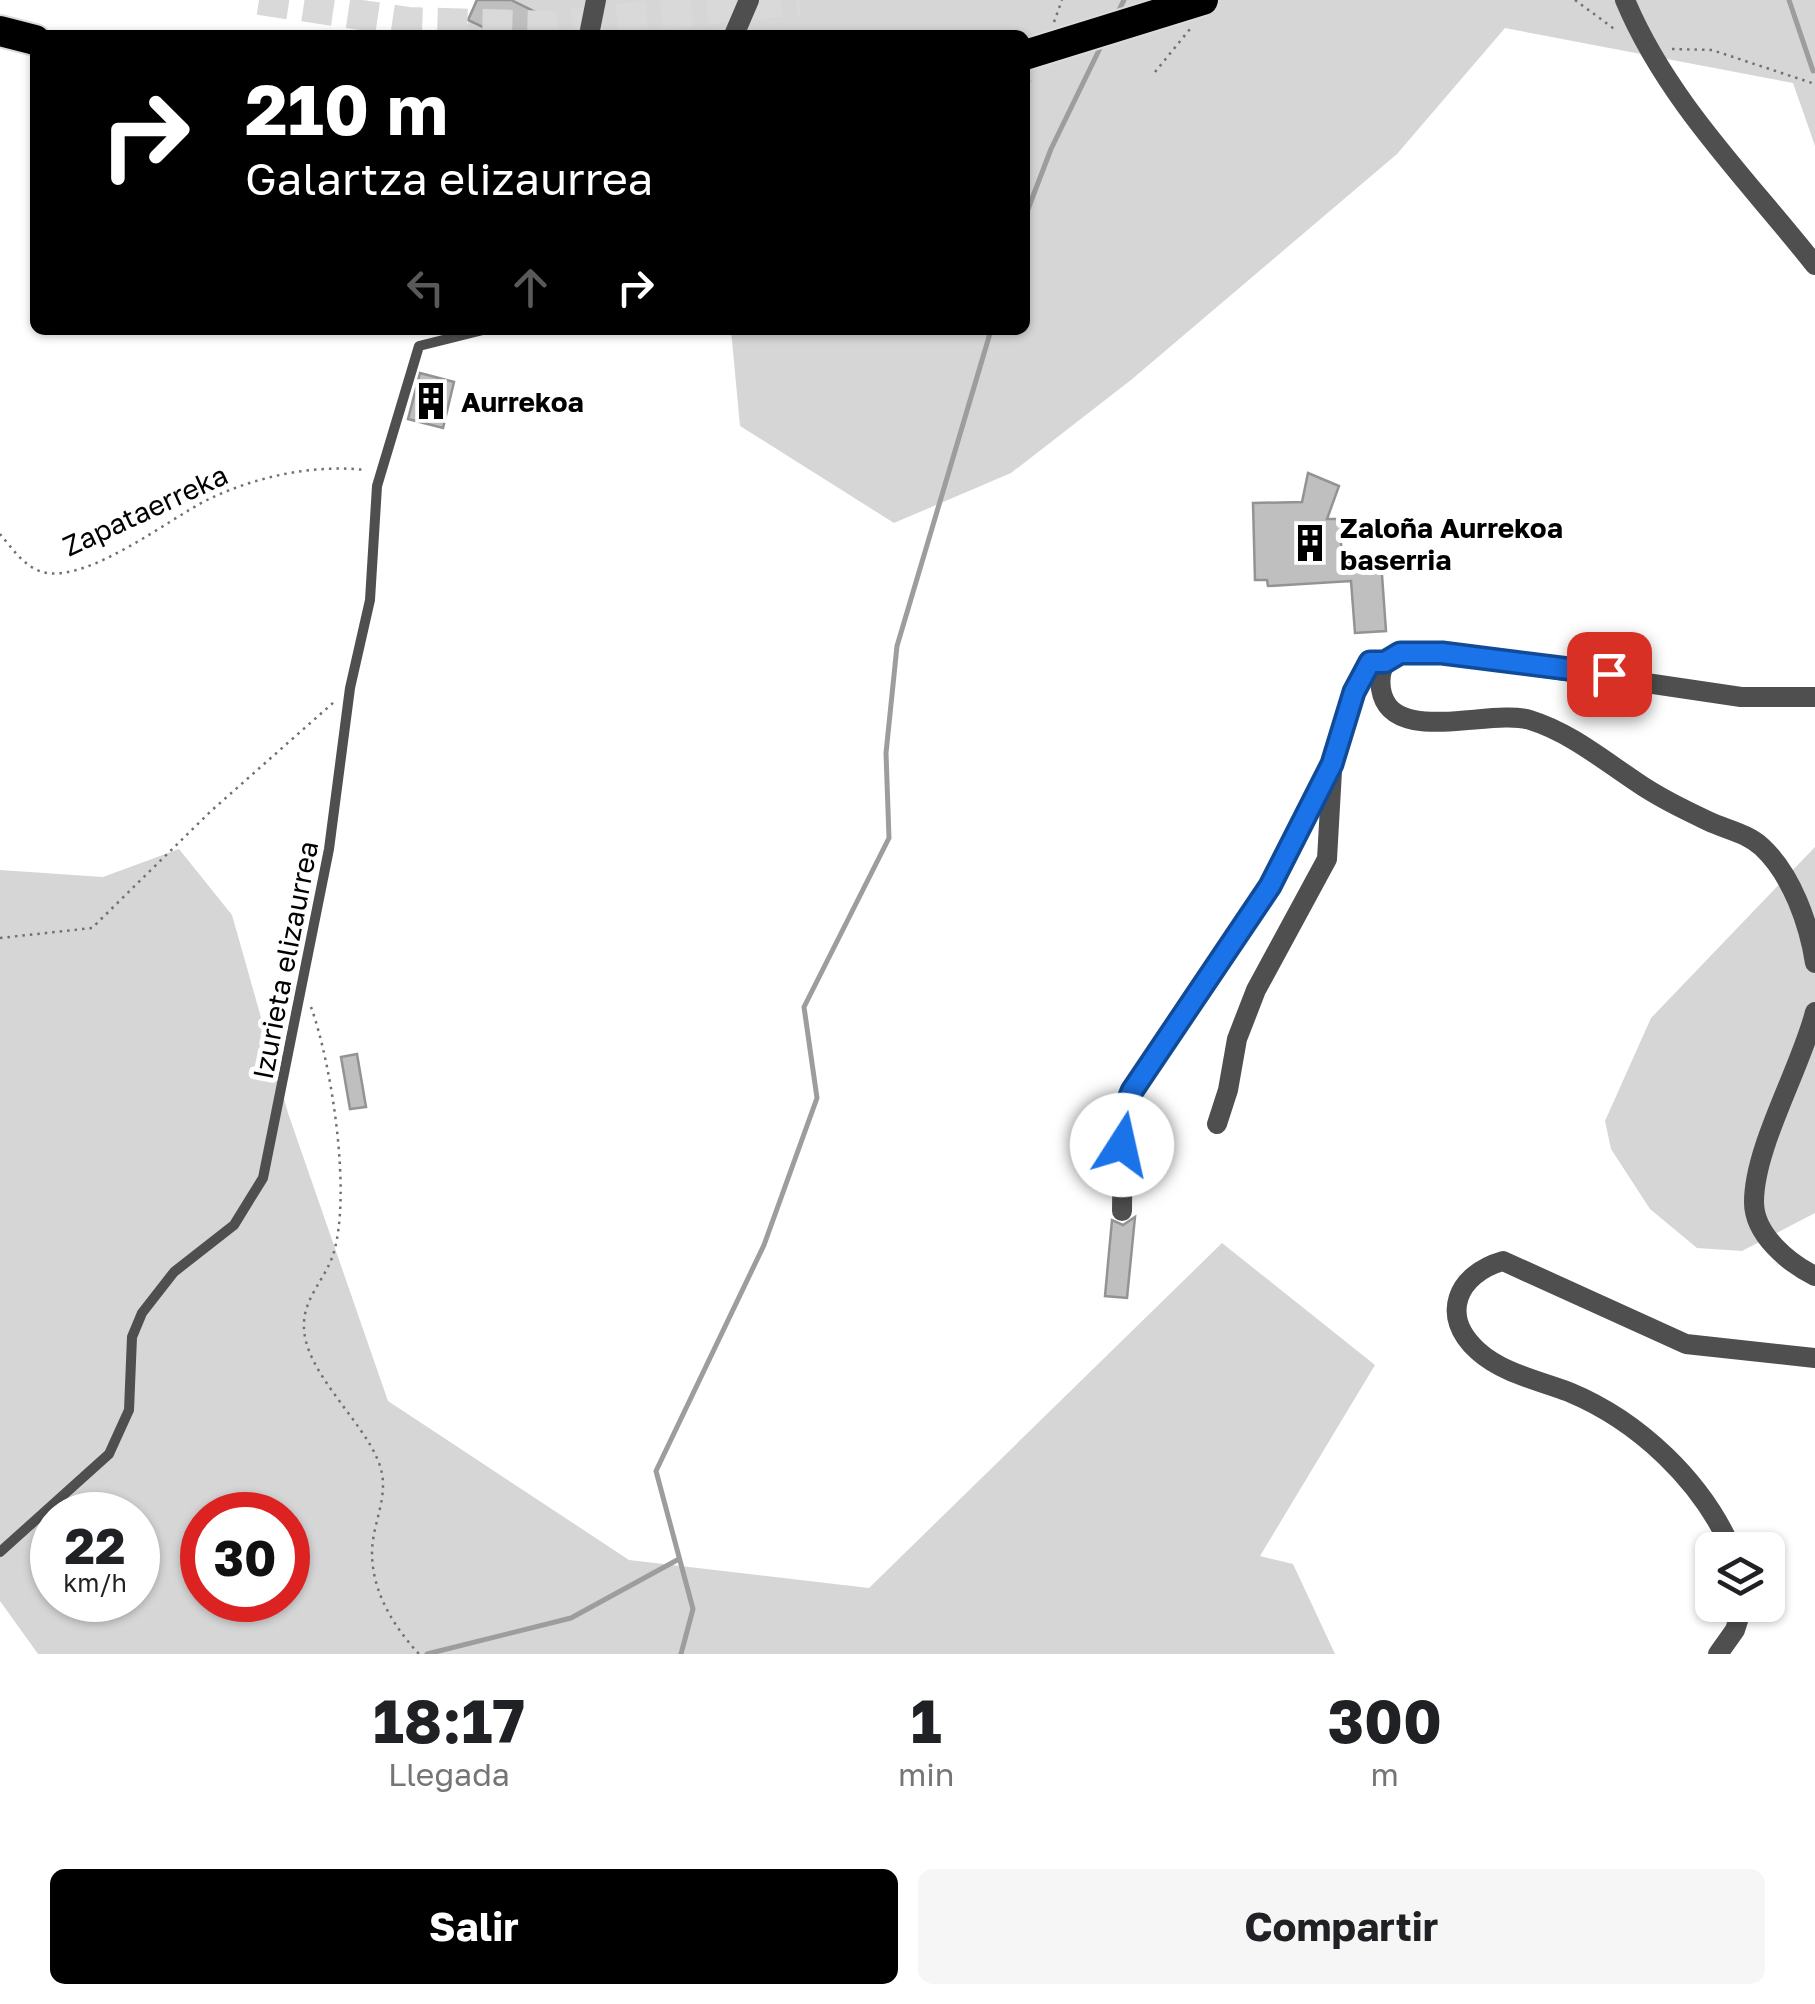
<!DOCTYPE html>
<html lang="es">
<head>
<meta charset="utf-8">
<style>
	:root { --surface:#fff; --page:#f6f6f6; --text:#202124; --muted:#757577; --accent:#000 }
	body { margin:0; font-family:"Golos Text",sans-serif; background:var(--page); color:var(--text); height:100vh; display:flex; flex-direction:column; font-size:38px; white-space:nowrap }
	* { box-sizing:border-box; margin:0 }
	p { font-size:32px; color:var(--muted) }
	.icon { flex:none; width:55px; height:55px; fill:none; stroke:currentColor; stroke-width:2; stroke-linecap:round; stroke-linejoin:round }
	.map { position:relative; height:1654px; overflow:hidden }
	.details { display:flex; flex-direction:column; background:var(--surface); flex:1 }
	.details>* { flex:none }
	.banner { position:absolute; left:30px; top:30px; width:1000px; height:305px; border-radius:15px; box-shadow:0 2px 8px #0004; background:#000; color:#fff; overflow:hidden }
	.buttons { position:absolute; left:1695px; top:1532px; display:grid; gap:20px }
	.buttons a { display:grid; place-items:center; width:90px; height:90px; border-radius:15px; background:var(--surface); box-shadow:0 2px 8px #0004; font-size:50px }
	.speed { position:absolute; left:30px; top:1492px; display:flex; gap:20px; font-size:50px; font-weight:700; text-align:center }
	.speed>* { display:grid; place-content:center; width:130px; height:130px; border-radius:50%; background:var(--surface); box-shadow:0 2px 8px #0004; line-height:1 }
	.speed small { font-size:25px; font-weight:400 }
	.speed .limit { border:15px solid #d22; background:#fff; color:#111 }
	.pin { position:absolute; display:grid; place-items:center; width:85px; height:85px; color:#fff; margin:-42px; border-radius:20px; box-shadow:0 5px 15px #0006 }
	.me { position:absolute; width:110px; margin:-55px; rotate:10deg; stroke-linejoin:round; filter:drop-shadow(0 0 8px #0008) }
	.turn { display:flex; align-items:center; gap:35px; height:210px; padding:0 50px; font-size:45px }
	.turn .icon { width:130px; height:130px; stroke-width:2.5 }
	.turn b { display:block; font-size:70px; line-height:85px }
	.lanes { display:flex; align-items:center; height:95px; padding:0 50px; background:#0003; justify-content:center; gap:50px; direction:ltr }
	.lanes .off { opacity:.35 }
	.eta { display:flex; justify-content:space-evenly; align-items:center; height:170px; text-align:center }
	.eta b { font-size:60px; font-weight:700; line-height:70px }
	.action { display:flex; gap:20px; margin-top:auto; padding:20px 50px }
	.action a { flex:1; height:115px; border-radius:15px; background:var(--accent); color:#fff; font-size:40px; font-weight:700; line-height:115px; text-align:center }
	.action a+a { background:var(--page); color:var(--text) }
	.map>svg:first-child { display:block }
</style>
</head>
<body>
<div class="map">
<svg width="1815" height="1654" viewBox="0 0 1815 1654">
	<rect width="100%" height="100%" fill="#fff"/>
	<path fill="#d6d6d6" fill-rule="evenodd" d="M475,0H1815V146L1793,83L1505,28L1397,154L1131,380L1011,473L894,523L740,426L731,330H1025V35H464Z
		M1815,847V1213L1742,1251L1697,1248L1650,1209L1611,1149L1605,1121L1651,1018Z
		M179,849L232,915L288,1113L388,1401L629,1560L869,1588L1222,1243L1375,1365L1260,1556L1293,1564L1335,1654H38L0,1601V870L103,877ZM52,1515H138V1600H52ZM202,1515H288V1600H202Z"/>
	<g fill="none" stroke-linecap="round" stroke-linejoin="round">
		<path stroke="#9d9d9d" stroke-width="5" d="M1789,0L1813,71
			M1117,14L1124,0
			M1025,217L1051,149L1103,42
			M427,1654L571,1618L679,1559
			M681,1654L693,1609L656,1471L764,1245L817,1098L804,1007L889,838L886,753L897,646L991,330"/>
	</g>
	<path fill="#bfbfbf" stroke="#939393" stroke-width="2.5" d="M477,0H511L554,21L547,35H481L485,28L468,20Z
		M420,373L454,382L443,428L408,419Z
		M1308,473L1339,486L1327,519H1340L1342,564L1381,561L1386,631L1355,633L1351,581L1268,586L1267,580H1255L1253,503L1302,502Z
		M357,1054L366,1107L350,1109L341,1057Z
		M1135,1217L1127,1298L1105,1296L1112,1220L1123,1225Z"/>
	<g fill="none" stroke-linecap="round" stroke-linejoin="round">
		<path stroke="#d9d9d9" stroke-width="30" stroke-dasharray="30 15" stroke-linecap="butt" d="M259,0L409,22L553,26L799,0"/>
		<g stroke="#dbdbdb" stroke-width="34">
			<path id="motorway" d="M0,31L35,40"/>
		</g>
		<path stroke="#717171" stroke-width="2.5" stroke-dasharray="2.5 5" stroke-linecap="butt" d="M1575,0L1617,31
			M1054,22L1062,0
			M1672,49L1712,50L1815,84
			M1155,72L1190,29
			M1025,95L1031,81
			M0,534C12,548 26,570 47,573C93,579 166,521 207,500C254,477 313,464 365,470
			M0,938L92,928L211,811L334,702
			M311,1007C332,1065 352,1196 333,1255C325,1279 304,1298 304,1324C302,1370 363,1420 379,1463C391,1495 372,1522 372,1553C372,1592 394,1627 419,1654"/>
		<path stroke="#4f4f4f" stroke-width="10" d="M0,1552L109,1454L129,1410L132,1337L142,1313L174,1272L234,1225L263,1178L329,849L350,688L370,600L377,486L419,346L483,330"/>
		<path stroke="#4f4f4f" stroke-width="20" d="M1217,1124L1228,1090L1237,1039L1256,990L1327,859L1332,771
			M1122,1211L1123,1114L1132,1091L1270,886L1332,764L1362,673L1371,662H1385"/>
		<path stroke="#4f4f4f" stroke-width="20" d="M1625,0C1667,101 1748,180 1815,265
			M589,35L596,0
			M734,35L749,0
			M1815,697H1741L1443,653L1393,655C1382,665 1379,674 1381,689C1390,747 1490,708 1530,720C1569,732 1602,759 1635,781C1658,797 1683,809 1708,821C1727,830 1747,833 1762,847C1792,875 1809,924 1815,963
			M1815,1012C1801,1068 1754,1147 1754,1202C1754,1235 1789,1263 1815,1276
			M1732,1550C1702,1481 1639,1421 1569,1392C1540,1381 1502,1373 1478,1351C1439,1316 1457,1274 1503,1261L1686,1344L1815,1358
			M1718,1654L1735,1630L1743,1605"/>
		<use href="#motorway" stroke="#000" stroke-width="30"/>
		<g stroke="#dbdbdb" stroke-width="34" stroke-linecap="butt">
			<path id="motorway-bridge" d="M1025,55L1203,0"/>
		</g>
		<use href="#motorway-bridge" stroke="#000" stroke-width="30"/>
	</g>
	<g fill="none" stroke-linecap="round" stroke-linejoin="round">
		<g stroke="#114b97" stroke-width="25">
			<path id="route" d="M1122,1145L1123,1114L1132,1091L1270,886L1332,764L1354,692L1370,662H1385L1400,653H1442L1609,674"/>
		</g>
		<use href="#route" stroke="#1a73e8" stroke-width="18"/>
	</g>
	<defs>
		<g id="building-bare" transform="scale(3)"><path d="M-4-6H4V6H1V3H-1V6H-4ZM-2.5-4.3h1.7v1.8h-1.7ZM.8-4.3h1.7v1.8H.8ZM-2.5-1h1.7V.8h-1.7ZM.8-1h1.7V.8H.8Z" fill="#000" stroke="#fff" stroke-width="2.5" paint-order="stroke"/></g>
	</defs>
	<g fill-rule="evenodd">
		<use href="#building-bare" x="431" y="401"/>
		<use href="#building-bare" x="1310" y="543"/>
	</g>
	<g text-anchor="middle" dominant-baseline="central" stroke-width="10" stroke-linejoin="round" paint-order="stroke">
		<g font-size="28" font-weight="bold" fill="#000" stroke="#fff" text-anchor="start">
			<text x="461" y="401">Aurrekoa</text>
			<text x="1340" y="527">Zaloña Aurrekoa<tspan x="1340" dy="32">baserria</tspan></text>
		</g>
		<g font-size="28" fill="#000" stroke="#fff">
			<text transform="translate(145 510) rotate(-25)">Zapataerreka</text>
			<text transform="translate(285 960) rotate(-79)">Izurieta elizaurrea</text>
		</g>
	</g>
</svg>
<div class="buttons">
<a><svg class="icon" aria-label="layers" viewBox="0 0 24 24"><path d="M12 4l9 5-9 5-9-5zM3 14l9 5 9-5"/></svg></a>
</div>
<div class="speed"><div>22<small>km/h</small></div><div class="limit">30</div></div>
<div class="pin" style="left:1609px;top:674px;background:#d93025"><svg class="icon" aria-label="arrive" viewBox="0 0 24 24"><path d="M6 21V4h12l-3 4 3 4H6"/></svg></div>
<svg class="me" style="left:1122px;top:1145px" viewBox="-20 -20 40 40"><circle r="19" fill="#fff"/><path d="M0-13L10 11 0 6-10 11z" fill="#1a73e8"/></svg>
<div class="banner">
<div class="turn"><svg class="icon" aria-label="right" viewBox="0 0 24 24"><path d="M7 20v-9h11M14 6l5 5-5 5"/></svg><div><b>210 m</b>Galartza elizaurrea</div></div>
<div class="lanes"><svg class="icon off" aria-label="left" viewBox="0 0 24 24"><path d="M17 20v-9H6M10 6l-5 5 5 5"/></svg><svg class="icon off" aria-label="ahead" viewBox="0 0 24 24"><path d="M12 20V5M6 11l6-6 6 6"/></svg><svg class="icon" aria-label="right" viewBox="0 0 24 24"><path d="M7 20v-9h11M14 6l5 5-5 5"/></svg></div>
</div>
</div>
<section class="details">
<div class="eta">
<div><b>18:17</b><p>Llegada</p></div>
<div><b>1</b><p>min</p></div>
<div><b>300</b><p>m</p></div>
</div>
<div class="action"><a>Salir</a><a>Compartir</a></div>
</section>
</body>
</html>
